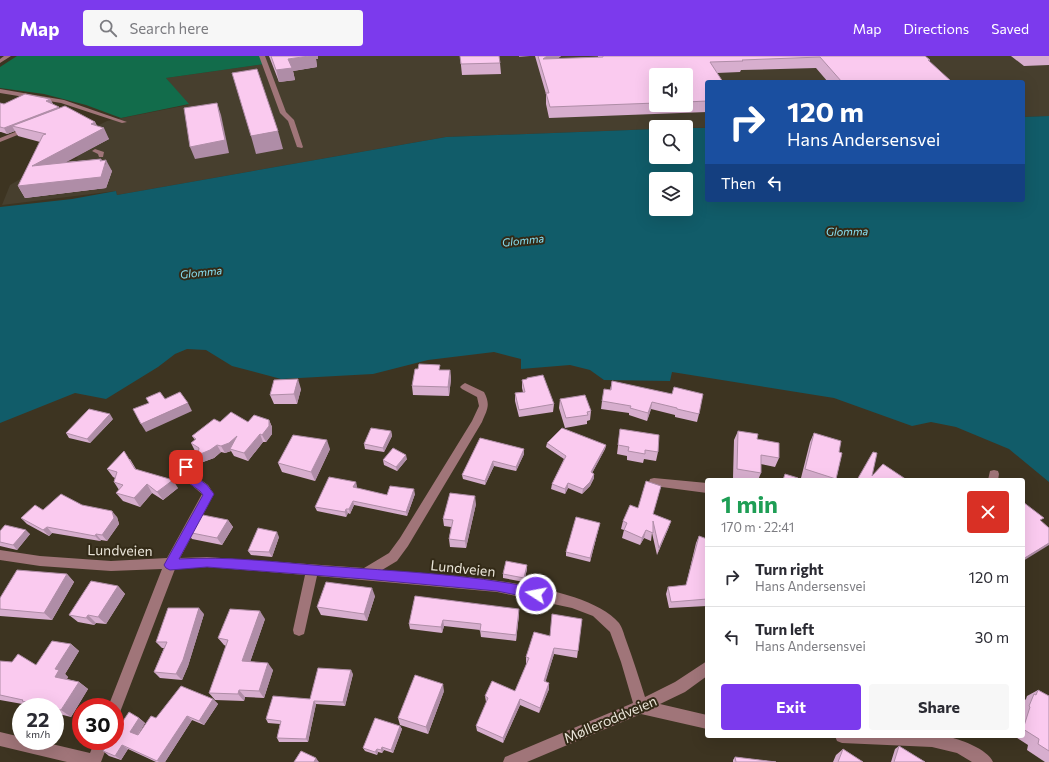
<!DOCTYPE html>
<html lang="en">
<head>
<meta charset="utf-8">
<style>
	:root { --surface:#fff; --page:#f7f7f7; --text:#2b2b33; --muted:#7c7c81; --line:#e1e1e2; --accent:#7c3aed }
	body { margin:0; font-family:Commissioner,sans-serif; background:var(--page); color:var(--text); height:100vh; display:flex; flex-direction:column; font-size:15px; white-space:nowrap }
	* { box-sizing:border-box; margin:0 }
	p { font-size:13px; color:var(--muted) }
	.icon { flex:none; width:22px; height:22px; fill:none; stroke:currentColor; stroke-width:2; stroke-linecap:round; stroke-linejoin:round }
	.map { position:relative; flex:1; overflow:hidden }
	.panel { position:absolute; left:705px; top:422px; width:320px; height:260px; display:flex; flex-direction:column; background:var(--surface); border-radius:4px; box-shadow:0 4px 16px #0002 }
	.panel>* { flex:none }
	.hud { position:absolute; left:705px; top:24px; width:320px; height:122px; border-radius:4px; box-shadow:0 4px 16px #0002; background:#1a4fa0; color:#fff; overflow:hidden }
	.controls { position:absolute; left:649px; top:12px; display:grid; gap:8px }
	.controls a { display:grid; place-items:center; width:44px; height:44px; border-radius:4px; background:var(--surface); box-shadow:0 4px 16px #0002; font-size:20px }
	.speed { position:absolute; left:12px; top:642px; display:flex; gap:8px; font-size:20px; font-weight:700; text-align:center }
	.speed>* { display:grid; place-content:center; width:52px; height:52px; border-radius:50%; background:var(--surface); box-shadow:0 4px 16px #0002; line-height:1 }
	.speed small { font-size:10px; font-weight:400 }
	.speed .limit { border:6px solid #d22; background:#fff; color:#111 }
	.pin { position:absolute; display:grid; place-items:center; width:34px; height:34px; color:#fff; margin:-17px; border-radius:8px; box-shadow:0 2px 6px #0006 }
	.me { position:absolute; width:44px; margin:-22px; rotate:281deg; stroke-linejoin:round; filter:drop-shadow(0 0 3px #0008) }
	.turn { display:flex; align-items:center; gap:14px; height:84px; padding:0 16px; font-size:18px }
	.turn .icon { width:52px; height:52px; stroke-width:2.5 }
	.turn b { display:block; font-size:28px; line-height:34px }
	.then { display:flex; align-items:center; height:38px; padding:0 16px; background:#0003; gap:8px; font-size:15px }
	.round { display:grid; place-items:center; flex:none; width:42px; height:42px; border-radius:4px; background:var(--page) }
	.summary { display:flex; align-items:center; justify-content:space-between; height:68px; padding:0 16px }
	h1 { font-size:24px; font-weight:700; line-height:30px; color:#1e9e55 }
	.primary-button { display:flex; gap:8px; margin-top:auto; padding:8px 16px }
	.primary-button a { flex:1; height:46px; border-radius:4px; background:var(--accent); color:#fff; font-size:16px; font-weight:700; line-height:46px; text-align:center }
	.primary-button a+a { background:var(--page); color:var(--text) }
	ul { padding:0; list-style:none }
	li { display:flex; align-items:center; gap:12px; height:60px; padding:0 16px; border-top:1px solid var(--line) }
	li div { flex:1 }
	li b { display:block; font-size:15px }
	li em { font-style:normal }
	header { display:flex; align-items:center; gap:24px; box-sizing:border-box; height:56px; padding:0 20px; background:var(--accent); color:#fff }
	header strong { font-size:19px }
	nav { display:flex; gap:22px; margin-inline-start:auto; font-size:14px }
	.search { width:280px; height:36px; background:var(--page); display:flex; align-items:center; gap:10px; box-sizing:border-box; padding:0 14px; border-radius:4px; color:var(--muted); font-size:15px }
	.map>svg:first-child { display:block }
</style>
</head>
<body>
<header>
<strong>Map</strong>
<div class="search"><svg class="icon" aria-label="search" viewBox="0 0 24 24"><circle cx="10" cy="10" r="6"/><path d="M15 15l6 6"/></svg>Search here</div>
<nav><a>Map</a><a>Directions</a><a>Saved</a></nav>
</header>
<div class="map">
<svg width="1049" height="706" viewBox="0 0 1049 706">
	<rect width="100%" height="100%" fill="#3d3421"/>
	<path fill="#473f2e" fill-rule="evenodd" d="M262,0H1049V60L1023,61V26H707V72L656,71V73L446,81L117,139L116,135L2,149L10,129L22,122L78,102L66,95L67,85L107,65L188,49L166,22L265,8ZM656,19H686V49H656Z"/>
	<path fill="#126c4b" d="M17,0H262L265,8L166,22L189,48L121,62L86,49L44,38L0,32V11Z"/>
	<path fill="#115c69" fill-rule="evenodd" d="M1049,60V426L1009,393L956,371L931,366L912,370L834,342L672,316L670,325L604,324L590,314L570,309L521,313V303L494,296L428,304L373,318L281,323L232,310L206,294L187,293L175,298L158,311L106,343L75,337L0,367V151L72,143L116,135L117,139L446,81L656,73V101H686V72H707V144H1023V61ZM656,123H686V153H656Z"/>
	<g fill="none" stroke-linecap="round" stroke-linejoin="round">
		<path fill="#a07579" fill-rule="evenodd" d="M4,0H11L0,7V3Z
			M259,0H265L286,56L294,64L303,91L302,92L297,91L288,65L280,57Z
			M0,33L64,44L127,66L122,67L61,47L0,37Z
			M28,71L31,73L30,74L0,86V82Z
			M95,93L104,96L103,101H99L98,98L92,95Z
			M465,327L484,336C491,349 487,354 482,366L408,490L397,505L382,514C438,519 582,524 619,567C622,571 624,578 626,584C633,603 639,622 645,641L675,626L707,605V620L685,636L660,648L707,659V673L641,658L527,706H503L505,701L633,647L621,606L610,576L593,560L572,552L497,536L317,520L305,574L304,578L299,580L294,578L293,574L305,519L207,511L175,513L122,651L120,656L115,658V651H108L162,513L111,515L40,510L0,504V494L40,500L111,505L167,502L202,438L189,427L175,399L176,396L180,395L184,396L197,421L208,429L214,438L180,502L207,501L364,512L389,497L400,482L472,365L479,350L477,341L462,333L460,331L462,329Z
			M994,414L998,415L999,418L998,424H988L990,415Z
			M654,422L707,427V437L654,430L650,429L649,426L650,423Z
			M0,676L21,681V685H39L90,697L95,685H109L101,706H67L0,690Z
			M835,680H946C959,683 988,693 993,706H972L957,697L932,691L842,687L837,685Z"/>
	</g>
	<path fill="#d7aece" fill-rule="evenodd" d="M269,0H318V3H316L317,11L293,15L295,24L279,26Z
		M460,0L500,7L501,18L462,19Z
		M535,0H561L557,3L598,1V0H925L930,4L929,6L952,26H828L816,12L741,14L740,16L717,17L707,26V56L549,62L546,48V38ZM656,19H686V49H656Z
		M1011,0H1049V9L1024,10Z
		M50,43L53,48L59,52L95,66L97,70L109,83L65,106L101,103L102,105L112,115L106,132L25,142L18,130L40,86L18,80L15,75L7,78L1,76H0V47L4,48Z
		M440,314H450L451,323L449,340L413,339L412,330Z
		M527,322L554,348L553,356L519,361L515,345V337L523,336L522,332V324L527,323Z
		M612,325L699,358L697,366L675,361V359L651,353L647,365L629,359V357L601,353L602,345L610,334Z
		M301,333L297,348H274L270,339Z
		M560,343L591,355L590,364L587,365V368L565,372L559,352Z
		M113,363L90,387L69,382L66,377Z
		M269,364L272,371V378L266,386H263L248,405L234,400L231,395L225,397L221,396L214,402L203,406L198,399V397L195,395L191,387L195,384L192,380L220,366H248Z
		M620,373L658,396L656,405L644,403L643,407L627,404V400L617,398Z
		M391,375L392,380L384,396L365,393L364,388Z
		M738,375L757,383L779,402L775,411L761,408V417L758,424H744L733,422L734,384Z
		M814,377L839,396L842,397L836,424H807L801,422L810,386Z
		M480,382L524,393V398L516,415L494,410L485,429L463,423L462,419Z
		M547,387L606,389L605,393L592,417L594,418V422L590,430L582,438L568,432L565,438L551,433L552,428L564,403L546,391Z
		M330,393L315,425L282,416L278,407Z
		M130,403L136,413L178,432L163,444L152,437L140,451L123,445L116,437L119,434L114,426L115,422L113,421L107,413Z
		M407,403L397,415L384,409L383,404Z
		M357,430L356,432L387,439L415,438L407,460L354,449L350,458L348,457L346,461L317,455L315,451Z
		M661,430L653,458L671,465L668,473L657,499L652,477L651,485L644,482L640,489L622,482L624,474L621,473L623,465L638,452Z
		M476,448L466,492L450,491L449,483L451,471L444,470L443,463Z
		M82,449L117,461L119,468L107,485L101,484L100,485L52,477L49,480L27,468L21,462L43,454Z
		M228,464L233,471L222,489L192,483L187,476Z
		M600,467L590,506L566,500V496Z
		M0,475L30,478L17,494L0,490Z
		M699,480L707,483V550L669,552L666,538L668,531L686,529L696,487Z
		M279,481L272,501L251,499L248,495Z
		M527,509V513L524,526L503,522V518Z
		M67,518L74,526L52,564L0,560V542Z
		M118,530L125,538L106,568L96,567L94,569L78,566L69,559Z
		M375,540L367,565L321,559L317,551Z
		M415,540L519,558L516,585L481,581L480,574L444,570L442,577L410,573L409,568Z
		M204,558L188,610L182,624L160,622L154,616L164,592H162L156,586Z
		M265,563L250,606L273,614L264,642L245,641L244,645L215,644L209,637L226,590L224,589L218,582Z
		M582,563L577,602L554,598L545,626L549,627V633L539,657L520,649L503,687L477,675L476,670L487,646H486L485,640L515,635L527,607H526V601L550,580Z
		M71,588L79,595L65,618L68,621L67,623L79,626L88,633L71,661L55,657V651H31L28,649L0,644V605L36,609Z
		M353,618L345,650L316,648L308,686H279L277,682L280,668L268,667L266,663L310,643Z
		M1038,634L1049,640V706H1045L1027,694L1028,689L1014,680H1023V646L1026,643L1027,640Z
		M444,635L428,678L400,669L398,662Z
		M213,643L218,648L204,669L192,664L165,706H156L128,693L121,704L109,700L103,695L139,662L145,667L138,679L156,662Z
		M400,670L402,673L393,697L384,694L382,697L378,696L377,699L365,695L363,692Z
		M899,690L925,706H891L895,693Z
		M843,693L863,706H833L836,699Z
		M735,701L776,706H733V704Z"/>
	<path fill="#af8da7" d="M309,0H318V3H316L317,11L293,15L295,24L279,26L276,14L288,3Z
		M519,0H530L519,1Z
		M547,0H561L543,14V3Z
		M50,43L53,48L46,45Z
		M217,47L221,59L229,97L195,103L190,91Z
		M59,51L61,56L12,70L15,75L7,78L4,72Z
		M95,66L99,74L104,72L109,83L39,121L32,110L91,68Z
		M278,75L283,93L256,98L251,80Z
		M101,103L105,110L106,104L112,115L106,132L25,142L18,130L100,105Z
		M450,314L451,323L449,340L448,331Z
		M298,323L301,333L297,348L294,338Z
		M652,346L651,353L647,365L648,357Z
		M188,347L192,355L146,376L141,368Z
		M110,358L113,363L90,387L87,383Z
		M269,364L272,371V378L266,386L262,379Z
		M391,375L392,380L384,396L383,392Z
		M260,378L263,386L248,405L244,397Z
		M237,380L230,393L231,395L225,397L221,390Z
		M327,384L330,393L315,425L311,416Z
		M217,389L221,396L214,402L203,406L198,399Z
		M606,389L605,393L590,421L591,416Z
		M524,393V398L516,415V411Z
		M406,399L407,403L397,415L396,411Z
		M493,405L494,410L485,429V425Z
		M594,418V422L590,430L582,438L583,433Z
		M173,424L178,432L163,444L157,436Z
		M356,426L357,430L355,436L353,431Z
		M568,427V432L565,438V433Z
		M147,428L152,437L140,451L134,442Z
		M414,433L415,438L407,460L406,456Z
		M475,440L476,448L466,492L465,485Z
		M353,445L354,449L350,458L349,453Z
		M346,453L348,457L346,461L345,456Z
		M112,455L117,461L119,468L107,485L102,479Z
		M228,464L233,471L222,489L217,482Z
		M671,465L668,473L657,499L659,492Z
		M600,467L599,471L590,506V502Z
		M47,471L52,477L49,480L43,474Z
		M26,474L30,478L17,494L13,489Z
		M646,474L644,482L640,489L642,482Z
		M277,476L279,481L272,501L269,496Z
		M96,478L101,484L100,485L95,480Z
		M1049,487V489L1023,505V503Z
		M527,509V513L524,526V522Z
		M67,518L74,526L52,564L44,557Z
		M118,530L125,538L106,568L98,561Z
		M372,532L375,540L367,565L364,558Z
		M199,552L204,558L188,610L182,624L176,618Z
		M519,553V558L516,585V579Z
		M260,555L265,563L248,612L242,605Z
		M88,559L96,567L94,569L86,562Z
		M443,564L444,570L442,577L441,571Z
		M71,588L79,595L65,618L68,621L64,628L55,621V613Z
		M554,592V598L544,631V625Z
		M268,607L273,614L264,642L259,635Z
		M351,614L353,618L345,650L343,646Z
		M79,626L88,633L71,661L61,654Z
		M549,627V633L539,657L540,652Z
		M443,628L444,635L428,678L426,671Z
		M239,634L245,641L244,645L238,638Z
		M213,643L218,648L204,669L199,665Z
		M520,643V649L503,687V682Z
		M314,645L316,648L308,686L306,683Z
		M187,660L192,664L165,706H159L157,705Z
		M139,662L145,667L136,681L130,676Z
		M400,670L402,673L393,697L391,694Z
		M122,689L128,693L121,704L115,700Z
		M382,691L384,694L382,697L381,694Z
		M377,693L378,696L377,699L375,696Z
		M316,702L319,706H314Z"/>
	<path fill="#facaef" stroke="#af8da7" d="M271,0H309L288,3L292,12L276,14Z
		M460,0H499L500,7L461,8Z
		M538,0H547L543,3L603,1V0H925L930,4H928L952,26H842L820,1L742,4L743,5L710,6L723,26H707V45L686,46V19H656V47L550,51L546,37H549Z
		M257,13L278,75L251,80L232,17Z
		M25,38L50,43L46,45L59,51L4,72L0,71V47L4,48Z
		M217,47L225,84L190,91L184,52Z
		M65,50L95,66L91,68L104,72L32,110L101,103L100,105L106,104L101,121L18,130L43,79L46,78L12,70Z
		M419,308L440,309L439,314H450L448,331L412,330L415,313H418Z
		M543,319L554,348L519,354L515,337L525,336L522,324L527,323V322Z
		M298,323L294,338L270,339L274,324Z
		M612,325L672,338L674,331L703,338L699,358L677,353V352L652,346L648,357L630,352L631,350L602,345L604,333L611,334Z
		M160,336L165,343L180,336L188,347L141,368L133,353L149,347L146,342Z
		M585,339L591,355L587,356L588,359L566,362L560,343Z
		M89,353L110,358L87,383L66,377Z
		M231,356L248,366L254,359L269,364V370L262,379L260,378L244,397L230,393L237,380L229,387L221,390L217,389L210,394L198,399L199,392L191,387L196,383L192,380L214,363L220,366Z
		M371,372L391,375L383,392L364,388Z
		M562,372L606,389L591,416L594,418L590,426L583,433L568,427L565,433L552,428L566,400L547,387Z
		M620,373L659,379L658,396L645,394V398L628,395L629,391L618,389Z
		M738,375L758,378L757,383L779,387V402L761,399V417L737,413Z
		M814,377L841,385L839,396L842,397L836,423L805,413Z
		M293,379L327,384L311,416L278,407Z
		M480,382L524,393L516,411L493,405L485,425L462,419Z
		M393,392L406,399L396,411L383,404Z
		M124,395L135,413L173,424L157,436L147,428L134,442L116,437L123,429L114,426L117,416L107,413Z
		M873,396L877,397L872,420L883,408L907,424H857Z
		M785,418L798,422L797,424H783Z
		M329,421L356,426L353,431L387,439L390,430L414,433L406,456L353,445L349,453H346L345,456L315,451Z
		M646,425L661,430L653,458L671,465L659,492L653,465V477L646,474L642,482L624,474L627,467L623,465L630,449L638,452Z
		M450,437L475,440L465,485L449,483L453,464L443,463Z
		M61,438L82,449L112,455L114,462L102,479L96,478L95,480L47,471L43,474L21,462L35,449L43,454Z
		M1023,446L1044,462L1040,464L1049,472V487L1023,503V478L1025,477L1023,475Z
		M198,458L228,464L217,482L187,476Z
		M576,461L600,467L590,502L566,496Z
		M5,469L26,474L13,489L0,486V475Z
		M258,472L277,476L269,496L248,495Z
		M699,480L707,483V543L671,546L668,531L686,529Z
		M506,505L527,509L524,522L503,518Z
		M17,514L67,518L44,557L0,553V542Z
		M91,525L118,530L98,561L88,559L86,562L69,559Z
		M326,526L372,532L364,558L317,551Z
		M415,540L519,553L516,579L480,575L481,568L443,564L441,571L409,568Z
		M168,552H199L183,604L176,618L154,616L167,586H156Z
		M230,553L260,555L242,605L268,607L259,635L239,634L238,638L209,637L228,584L218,582Z
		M552,558L582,563L578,595L554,592L544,625L549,627L540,652L520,643L503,682L476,670L488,642L485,640L492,625L515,635L529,602L526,601L534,576L550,580Z
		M52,585L71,588L55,613L59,614L55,621L79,626L61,654L55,653V651H47L22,645L23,644L0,639V605L12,606L18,598L36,609Z
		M318,612L351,614L343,646L314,645L306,683L277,682L281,665L266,663L273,640L310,643Z
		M415,619L443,628L426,671L398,662Z
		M181,630L213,643L199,665L187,660L157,705L122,689L115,700L103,695L110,685H115V677L129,656L139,662L130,676L138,679L151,660L156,662Z
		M1038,634L1049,640V695L1038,688L1039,683L1023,673L1030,651L1029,650L1034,638L1036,639Z
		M375,662L400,670L391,694L382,691L381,694L377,693L375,696L363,692Z
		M899,690L925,706H894Z
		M843,693L863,706H838Z
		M301,695L316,702L314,706H294Z
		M735,701L776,706H736Z"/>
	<path fill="#7c3aed" stroke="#51269a" d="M186,407L190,409L196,421L207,429L214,438L179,503C227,500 276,506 324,510C395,515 466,518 536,532L540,534L541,538L540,541L536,543L497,535L365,523L207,511L170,514L166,512L164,509L203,439L200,435L189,427L181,411L183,409Z"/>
	<g text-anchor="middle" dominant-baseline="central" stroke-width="4" stroke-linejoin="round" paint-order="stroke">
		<g font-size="11" font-style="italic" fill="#89e2f5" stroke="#332a17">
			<text transform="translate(847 175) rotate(-1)">Glomma</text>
			<text transform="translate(523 184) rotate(-6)">Glomma</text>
			<text transform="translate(201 216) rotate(-6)">Glomma</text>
		</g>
		<g font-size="14" fill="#eae5d9" stroke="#332a17">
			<text transform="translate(120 494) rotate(1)">Lundveien</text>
			<text transform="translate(463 512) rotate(6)">Lundveien</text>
			<text transform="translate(610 663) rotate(-23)">Mølleroddveien</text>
		</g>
	</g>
</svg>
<div class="controls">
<a><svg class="icon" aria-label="sound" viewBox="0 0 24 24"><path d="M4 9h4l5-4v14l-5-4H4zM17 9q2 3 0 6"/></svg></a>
<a><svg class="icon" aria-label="search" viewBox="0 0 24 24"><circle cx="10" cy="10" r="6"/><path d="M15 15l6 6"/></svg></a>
<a><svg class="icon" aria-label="layers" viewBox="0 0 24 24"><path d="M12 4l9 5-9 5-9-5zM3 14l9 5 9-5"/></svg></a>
</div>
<div class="speed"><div>22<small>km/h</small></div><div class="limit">30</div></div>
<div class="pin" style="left:186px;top:411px;background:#d93025"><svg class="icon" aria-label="arrive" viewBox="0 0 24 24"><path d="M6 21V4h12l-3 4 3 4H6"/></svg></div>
<svg class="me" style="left:536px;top:538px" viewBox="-20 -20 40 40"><circle r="17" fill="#7c3aed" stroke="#fff" stroke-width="3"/><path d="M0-11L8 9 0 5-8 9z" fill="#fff"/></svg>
<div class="hud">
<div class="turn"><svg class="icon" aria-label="right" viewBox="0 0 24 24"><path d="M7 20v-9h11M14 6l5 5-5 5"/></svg><div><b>120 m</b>Hans Andersensvei</div></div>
<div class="then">Then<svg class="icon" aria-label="left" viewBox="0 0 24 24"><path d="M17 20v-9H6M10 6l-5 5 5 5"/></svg></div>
</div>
<section class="panel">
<div class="summary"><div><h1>1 min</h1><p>170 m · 22:41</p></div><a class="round" style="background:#d93025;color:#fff"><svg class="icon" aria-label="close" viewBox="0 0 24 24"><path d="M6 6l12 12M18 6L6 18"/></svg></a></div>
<ul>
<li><svg class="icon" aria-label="right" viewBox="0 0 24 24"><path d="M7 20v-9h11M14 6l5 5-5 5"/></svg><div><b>Turn right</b><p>Hans Andersensvei</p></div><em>120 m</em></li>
<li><svg class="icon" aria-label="left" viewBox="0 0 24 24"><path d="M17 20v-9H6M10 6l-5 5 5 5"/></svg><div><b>Turn left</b><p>Hans Andersensvei</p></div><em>30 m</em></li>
</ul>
<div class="primary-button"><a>Exit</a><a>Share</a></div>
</section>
</div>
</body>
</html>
